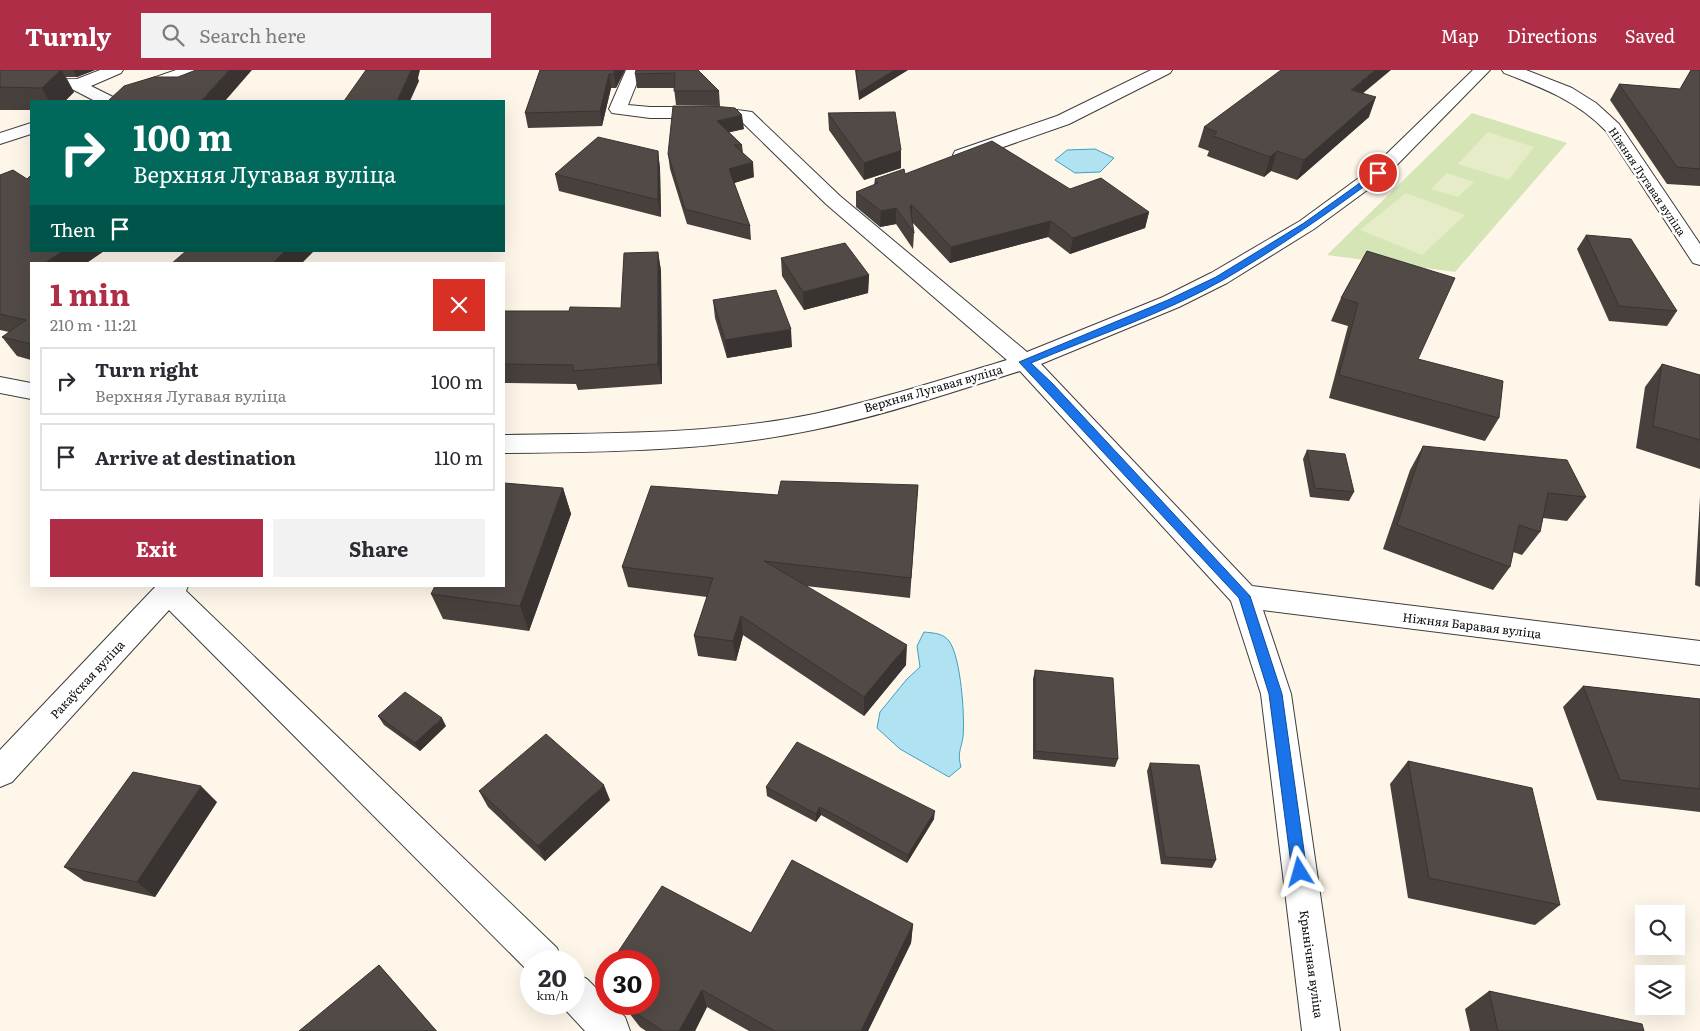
<!DOCTYPE html>
<html lang="en">
<head>
<meta charset="utf-8">
<style>
	:root { --surface:#fff; --page:#f2f2f3; --text:#2b2b33; --muted:#7c7c81; --line:#e1e1e2; --accent:#af2d46 }
	body { margin:0; font-family:Literata,serif; background:var(--page); color:var(--text); height:100vh; display:flex; flex-direction:column; font-size:19px; white-space:nowrap }
	* { box-sizing:border-box; margin:0 }
	p { font-size:16px; color:var(--muted) }
	.icon { flex:none; width:28px; height:28px; fill:none; stroke:currentColor; stroke-width:2; stroke-linecap:round; stroke-linejoin:round }
	.map { position:relative; flex:1; overflow:hidden }
	.side { position:absolute; left:30px; top:192px; width:475px; height:325px; display:flex; flex-direction:column; background:var(--surface); border-radius:0px; box-shadow:0 5px 20px #0002 }
	.side>* { flex:none }
	.guide { position:absolute; left:30px; top:30px; width:475px; height:152px; border-radius:0px; box-shadow:0 5px 20px #0002; background:#00695c; color:#fff; overflow:hidden }
	.fabs { position:absolute; left:1635px; top:835px; display:grid; gap:10px }
	.fabs a { display:grid; place-items:center; width:50px; height:50px; border-radius:0px; background:var(--surface); box-shadow:0 5px 20px #0002; font-size:25px }
	.speed { position:absolute; left:520px; top:880px; display:flex; gap:10px; font-size:25px; font-weight:700; text-align:center }
	.speed>* { display:grid; place-content:center; width:65px; height:65px; border-radius:50%; background:var(--surface); box-shadow:0 5px 20px #0002; line-height:1 }
	.speed small { font-size:12px; font-weight:400 }
	.speed .limit { border:8px solid #d22; background:#fff; color:#111 }
	.pin { position:absolute; display:grid; place-items:center; width:42px; height:42px; color:#fff; margin:-21px; border:2px solid #fff; border-radius:50%; box-shadow:0 1px 5px #0007 }
	.me { position:absolute; width:55px; margin:-28px; rotate:352deg; stroke-linejoin:round; filter:drop-shadow(0 0 4px #0008) }
	.turn { display:flex; align-items:center; gap:18px; height:105px; padding:0 20px; font-size:22px }
	.turn .icon { width:65px; height:65px; stroke-width:2.5 }
	.turn b { display:block; font-size:35px; line-height:42px }
	.then { display:flex; align-items:center; height:48px; padding:0 20px; background:#0003; gap:10px; font-size:19px }
	.round { display:grid; place-items:center; flex:none; width:52px; height:52px; border-radius:0px; background:var(--page) }
	.overview { display:flex; align-items:center; justify-content:space-between; height:85px; padding:0 20px }
	h1 { font-size:30px; font-weight:700; line-height:38px; color:var(--accent) }
	.button { display:flex; gap:10px; margin-top:auto; padding:10px 20px }
	.button a { flex:1; height:58px; border-radius:0px; background:var(--accent); color:#fff; font-size:20px; font-weight:700; line-height:58px; text-align:center }
	.button a+a { background:var(--page); color:var(--text) }
	ul { padding:0; list-style:none }
	li { display:flex; align-items:center; gap:15px; height:68px; margin:0 10px 8px; padding:0 10px; border:2px solid var(--line); border-radius:0px }
	li div { flex:1 }
	li b { display:block; font-size:19px }
	li em { font-style:normal }
	header { display:flex; align-items:center; gap:30px; box-sizing:border-box; height:70px; padding:0 25px; background:var(--accent); color:#fff }
	header strong { font-size:24px }
	nav { display:flex; gap:28px; margin-inline-start:auto; font-size:18px }
	.search { width:350px; height:45px; background:var(--page); display:flex; align-items:center; gap:12px; box-sizing:border-box; padding:0 18px; border-radius:0px; color:var(--muted); font-size:19px }
	.map>svg:first-child { display:block }
</style>
</head>
<body>
<header>
<strong>Turnly</strong>
<div class="search"><svg class="icon" aria-label="search" viewBox="0 0 24 24"><circle cx="10" cy="10" r="6"/><path d="M15 15l6 6"/></svg>Search here</div>
<nav><a>Map</a><a>Directions</a><a>Saved</a></nav>
</header>
<div class="map">
<svg width="1700" height="961" viewBox="0 0 1700 961">
	<rect width="100%" height="100%" fill="#fef6e9"/>
	<path fill="#d5e5b6" d="M1472,43L1567,73L1455,202L1327,185Z"/>
	<path fill="#e5ecc7" d="M1488,62L1534,77L1509,110L1458,94Z
		M1447,103L1474,112L1458,127L1431,119Z
		M1406,123L1465,145L1422,185L1360,160Z"/>
	<path fill="#b1e2f1" stroke="#3da1c3" d="M1095,79L1114,88L1100,102L1075,103L1055,90L1067,80Z
		M924,562C933,563 943,563 949,571C961,587 965,647 963,667C961,680 957,683 961,697L949,707L900,679L877,658L880,642L907,609L920,597L917,576Z"/>
	<g fill="none" stroke-linecap="round" stroke-linejoin="round">
		<g stroke="#3d3d3d" stroke-width="2">
			<path id="minor" d="M100,0H123L121,3L91,16L113,27L115,31H95L70,18L0,20V10L77,9Z
				M176,0H199L197,3L145,23H133L131,19L133,15Z
				M626,0H642L628,35L650,37H714L752,42L840,126L1027,282L1163,227L1211,203L1300,151L1371,99L1473,0H1490L1385,107L1314,159L1227,213L1179,237L1041,294L1252,516L1700,571V595L1263,540L1291,624L1340,961H1302L1261,624L1231,531L1020,301C952,322 883,346 813,360C712,381 606,382 504,383V365C607,363 712,365 814,344C879,330 943,309 1007,290L826,134L740,50L714,48H650L612,43L609,39Z
				M1151,0H1172L1170,3L1069,54L969,89L962,91L955,89L953,85L955,81L1057,46Z
				M1502,0H1526L1572,18L1596,33L1619,54L1700,174V195L1693,193L1606,61C1577,31 1543,18 1504,3Z
				M31,53V64L0,74V63Z
				M0,307L31,313V329L0,323Z
				M156,516H188L186,521L557,878L562,891H531V904L169,540L12,712L0,717V680Z
				M574,903L587,909L606,928V934H611L625,947L630,961H585L560,934H574Z"/>
		</g>
		<use href="#minor" fill="#fff" fill-rule="evenodd"/>
	</g>
	<path fill="#47403d" d="M0,0H95L77,7H66L74,22L65,31H31V40H0Z
		M540,0H625L616,18H611L602,56L528,58L525,43Z
		M698,0L719,21L720,36L676,35L674,18H637L635,4Z
		M855,0H908L859,30Z
		M1691,0H1700V116L1667,114L1610,30L1619,14L1680,19Z
		M1363,23L1369,47L1297,110L1271,101L1264,107L1207,86L1209,81L1198,77L1204,57Z
		M712,36L744,59L729,62L742,75L743,83L754,107L734,113L750,156L751,170L687,154L670,99L668,84Z
		M828,43L901,98L864,110L829,60Z
		M658,81L660,99L661,147L559,121L555,104Z
		M905,104L1070,119L1149,142L1145,158L1070,184L1048,167L950,193L912,152L914,163L913,179L896,154L880,157L856,137V122L874,115L875,109Z
		M0,105L31,181H104L85,194H31V290L17,286L2,267L9,262L0,260Z
		M1586,165L1677,241L1667,256L1609,251L1577,179Z
		M1367,181L1418,289L1499,348L1485,371L1329,328L1348,256L1331,251L1341,228Z
		M658,182L661,201L662,314L578,320L576,314L504,313V241H569L621,238Z
		M781,188L869,205L868,223L804,240L782,206Z
		M713,230L792,277L727,288L715,248Z
		M1662,294L1700,305V399L1636,378L1645,317Z
		M1423,376L1586,427L1567,451L1543,448L1540,462L1522,485L1513,482L1510,497L1493,520L1383,479L1410,400Z
		M1307,380L1354,422L1349,431L1310,427L1303,389Z
		M918,415L910,528L806,516L906,595L864,646L743,565L736,591L698,586L694,566L707,527L628,517L622,497Z
		M563,418L571,444L529,561L443,549L431,524Z
		M1700,427V517L1695,515Z
		M1035,600L1118,689L1115,697L1033,689V609Z
		M1583,616L1700,629V742L1597,730L1563,637Z
		M378,646L446,656L420,681L384,655Z
		M1408,691L1560,835L1535,855L1408,828L1390,714Z
		M1150,693L1216,790L1212,798L1161,794L1147,701Z
		M766,717L934,749L907,793L821,745L816,752L767,726Z
		M479,721L610,730L545,791L488,737Z
		M217,732L155,827L84,811L64,797Z
		M913,854L911,873L868,961H749L707,937L695,961H646L640,957L622,934H649L751,863Z
		M1489,921L1644,961H1470L1465,939Z"/>
	<path fill="#393432" d="M61,0L74,22L65,31H49L42,18Z
		M73,0H95L77,7Z
		M229,0H252L225,31H201Z
		M411,0H420L418,8L419,11L410,31H397Z
		M615,0H625L616,18L614,4Z
		M895,0H908L859,30V22Z
		M1375,0H1391L1344,39L1351,20Z
		M609,4L611,18L602,56L600,41Z
		M1376,27L1369,47L1297,110L1304,90Z
		M742,45L744,59L718,65L717,51Z
		M901,80V98L864,110V93Z
		M658,81L660,99L661,147L658,130Z
		M1277,81L1271,101L1264,107L1270,87Z
		M753,92L754,107L731,114L729,99Z
		M912,135V151L910,136Z
		M896,138V154L880,157L881,141Z
		M1149,142L1145,158L1070,184L1073,168Z
		M1051,151L1048,167L950,193L951,177Z
		M63,181H104L85,194H45V193Z
		M285,181H314L301,194H272Z
		M658,182L661,201L662,314L658,294Z
		M869,205L868,223L804,240L803,222Z
		M791,259L792,277L727,288L725,270Z
		M563,418L571,444L529,561L520,536Z
		M741,546L743,565L736,591L733,571Z
		M907,575L906,595L864,646V627Z
		M442,648L446,656L420,681L415,673Z
		M604,715L610,730L545,791L538,776Z
		M201,716L217,732L155,827L137,812Z
		M820,737L821,745L816,752V744Z
		M935,741L934,749L907,793L908,785Z
		M913,854L911,873L868,961H861Z
		M379,895L390,907L437,961H436Z
		M702,920L707,937L695,961H679Z"/>
	<path fill="#524a47" stroke="#393432" d="M0,0H61L42,18L0,17Z
		M196,0H229L201,31H108L124,16L154,7H178Z
		M366,0H411L397,31H344Z
		M540,0H615L614,4H609L600,41L525,43Z
		M636,0H698L719,21H674L675,3L635,4Z
		M856,0H895L859,22Z
		M1281,0H1375L1351,20L1376,27L1304,90L1277,81L1270,87L1213,66L1217,62L1204,57Z
		M1691,0H1700V99L1677,97L1619,14L1680,19Z
		M673,36H712L735,38L742,45L717,51L742,75H734L753,92L729,99L750,156L685,139L668,84Z
		M895,42L901,80L864,93L828,43Z
		M598,67L658,81V130L555,104Z
		M992,71L1070,119L1101,108L1149,142L1073,168L1051,151L951,177L912,135L910,136L914,163L896,138L881,141L856,122L878,113L875,109L904,99L905,104Z
		M13,100L27,109L31,105V181H63L45,193L49,194H31V274L2,267L26,250L0,244V105Z
		M1586,165L1631,169L1677,241L1619,236Z
		M845,173L869,205L803,222L781,188Z
		M186,181H285L272,194H171Z
		M1367,181L1455,208L1418,289L1503,311L1499,348L1339,305L1358,233L1341,228Z
		M658,182V294L573,301V295L504,294V241H569L570,237L621,238L624,183Z
		M776,220L791,259L725,270L713,230Z
		M1662,294L1700,305V370L1653,356Z
		M1423,376L1567,390L1586,427L1548,423L1540,462L1519,455L1510,497L1397,455Z
		M1307,380L1345,384L1354,422L1315,418Z
		M781,411L918,415L911,508L764,491L907,575L864,627L741,546L733,571L694,566L713,508L622,497L651,416L778,425Z
		M504,413L563,418L520,536L431,524L435,516H504Z
		M1035,600L1113,608L1118,689L1035,681Z
		M1583,616L1700,629V719L1620,710Z
		M405,622L442,648L415,673L378,646Z
		M546,664L604,715L538,776L479,721Z
		M797,672L935,741L908,785L820,737L816,744L766,717Z
		M1408,691L1532,718L1560,835L1429,808Z
		M1150,693L1199,695L1216,790L1165,787Z
		M133,702L201,716L137,812L64,797Z
		M792,790L913,854L861,961H775L702,920L679,961H663L631,940L627,934H649V891H612L662,816L751,863Z
		M379,895L436,961H299Z
		M1489,921L1642,954L1644,961H1498Z"/>
	<path fill="#1a73e8" stroke="#114b97" d="M1378,100L1382,103L1381,104C1330,142 1278,178 1223,210C1163,244 1095,266 1031,293L1053,314L1250,526L1282,624L1307,802L1305,807L1300,809L1295,807L1292,802L1269,624L1239,528L1019,292L1168,230L1216,207L1304,153Z"/>
	<g text-anchor="middle" dominant-baseline="central" stroke-width="5" stroke-linejoin="round" paint-order="stroke">
		<g font-size="11" fill="#0a0a0a" stroke="#fff">
			<text transform="translate(1648 111) rotate(56)">Ніжняя Лугавая вуліца</text>
		</g>
		<g font-size="12" fill="#0a0a0a" stroke="#fff">
			<text transform="translate(933 318) rotate(-16)">Верхняя Лугавая вуліца</text>
			<text transform="translate(1472 555) rotate(7)">Ніжняя Баравая вуліца</text>
			<text transform="translate(87 609) rotate(-47)">Ракаўская вуліца</text>
			<text transform="translate(1312 894) rotate(82)">Крынічная вуліца</text>
		</g>
	</g>
</svg>
<div class="fabs">
<a><svg class="icon" aria-label="search" viewBox="0 0 24 24"><circle cx="10" cy="10" r="6"/><path d="M15 15l6 6"/></svg></a>
<a><svg class="icon" aria-label="layers" viewBox="0 0 24 24"><path d="M12 4l9 5-9 5-9-5zM3 14l9 5 9-5"/></svg></a>
</div>
<div class="speed"><div>20<small>km/h</small></div><div class="limit">30</div></div>
<div class="pin" style="left:1378px;top:103px;background:#d93025"><svg class="icon" aria-label="arrive" viewBox="0 0 24 24"><path d="M6 21V4h12l-3 4 3 4H6"/></svg></div>
<svg class="me" style="left:1300px;top:802px" viewBox="-20 -20 40 40"><path d="M0-17L14 15 0 8-14 15z" fill="#1a73e8" stroke="#fff" stroke-width="4"/></svg>
<div class="guide">
<div class="turn"><svg class="icon" aria-label="right" viewBox="0 0 24 24"><path d="M7 20v-9h11M14 6l5 5-5 5"/></svg><div><b>100 m</b>Верхняя Лугавая вуліца</div></div>
<div class="then">Then<svg class="icon" aria-label="arrive" viewBox="0 0 24 24"><path d="M6 21V4h12l-3 4 3 4H6"/></svg></div>
</div>
<section class="side">
<div class="overview"><div><h1>1 min</h1><p>210 m · 11:21</p></div><a class="round" style="background:#d93025;color:#fff"><svg class="icon" aria-label="close" viewBox="0 0 24 24"><path d="M6 6l12 12M18 6L6 18"/></svg></a></div>
<ul>
<li><svg class="icon" aria-label="right" viewBox="0 0 24 24"><path d="M7 20v-9h11M14 6l5 5-5 5"/></svg><div><b>Turn right</b><p>Верхняя Лугавая вуліца</p></div><em>100 m</em></li>
<li><svg class="icon" aria-label="arrive" viewBox="0 0 24 24"><path d="M6 21V4h12l-3 4 3 4H6"/></svg><div><b>Arrive at destination</b></div><em>110 m</em></li>
</ul>
<div class="button"><a>Exit</a><a>Share</a></div>
</section>
</div>
</body>
</html>
